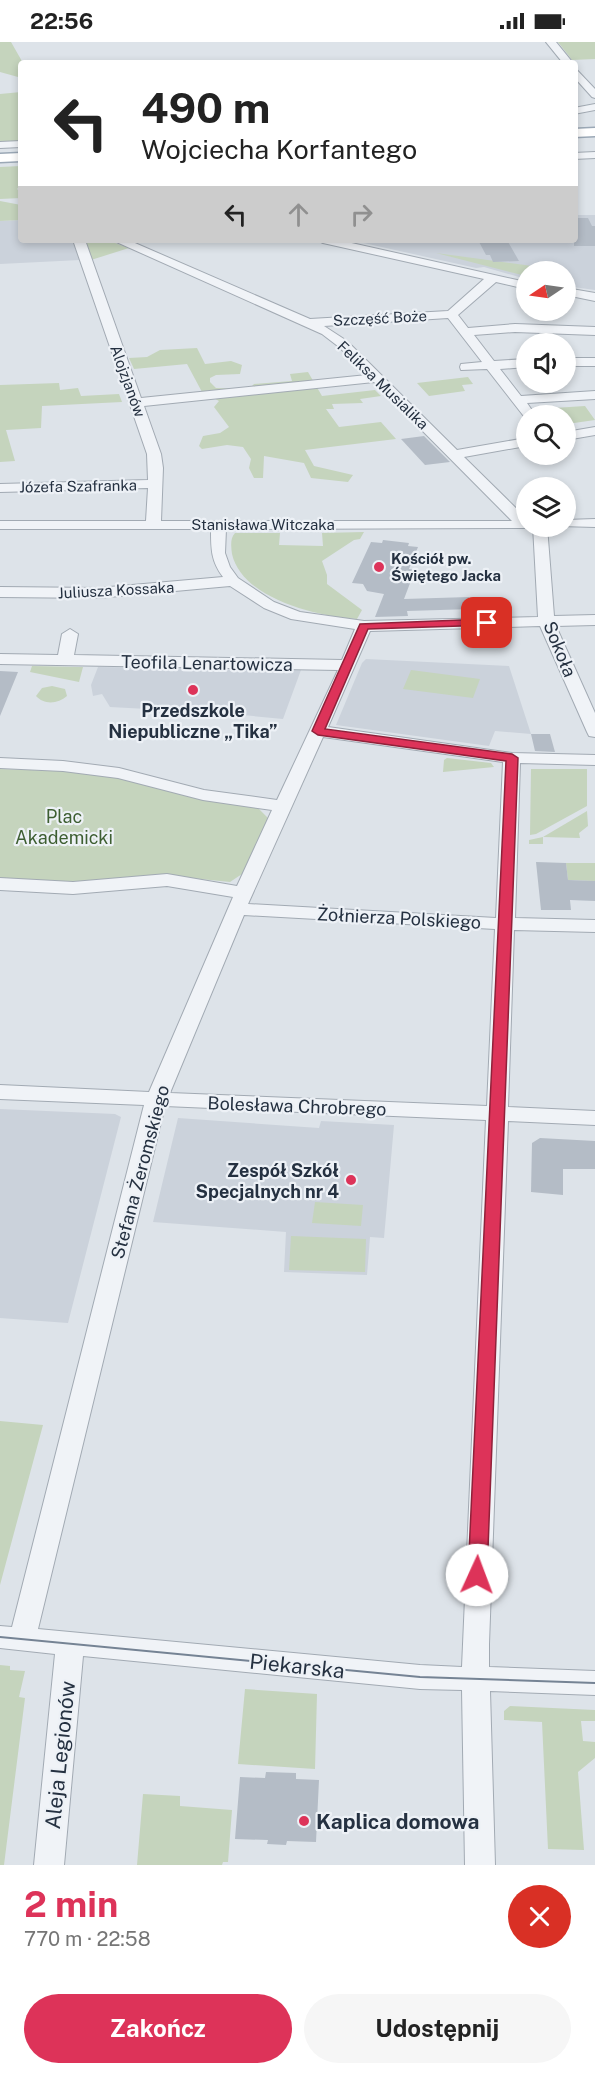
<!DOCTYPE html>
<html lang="pl">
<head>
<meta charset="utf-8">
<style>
	:root { --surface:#fff; --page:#f6f6f6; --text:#222; --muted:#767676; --accent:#dd3359 }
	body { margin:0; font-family:"Public Sans",sans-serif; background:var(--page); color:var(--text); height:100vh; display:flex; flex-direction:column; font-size:22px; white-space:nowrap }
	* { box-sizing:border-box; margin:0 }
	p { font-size:20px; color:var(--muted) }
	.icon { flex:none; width:33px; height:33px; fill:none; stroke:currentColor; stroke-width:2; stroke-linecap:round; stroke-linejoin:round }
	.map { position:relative; height:1823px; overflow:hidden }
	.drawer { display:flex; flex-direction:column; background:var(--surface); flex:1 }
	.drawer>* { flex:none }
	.hud { position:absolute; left:18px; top:18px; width:560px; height:183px; border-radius:6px; box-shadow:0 3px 9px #0003; background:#fff; color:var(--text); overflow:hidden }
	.needle { width:39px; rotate:257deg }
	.tools { position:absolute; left:516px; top:219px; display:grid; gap:12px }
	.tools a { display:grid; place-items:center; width:60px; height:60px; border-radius:50%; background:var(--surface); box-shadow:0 3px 9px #0003; font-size:30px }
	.pin { position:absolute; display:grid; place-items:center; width:51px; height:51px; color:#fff; margin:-26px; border-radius:12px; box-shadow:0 3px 9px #0006 }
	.me { position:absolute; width:66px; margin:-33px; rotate:2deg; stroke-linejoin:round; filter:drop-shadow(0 0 4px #0008) }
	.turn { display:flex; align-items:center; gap:21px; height:126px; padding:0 24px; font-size:27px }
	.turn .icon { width:78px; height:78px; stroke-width:2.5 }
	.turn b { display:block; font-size:42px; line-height:51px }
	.lanes { display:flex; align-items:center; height:57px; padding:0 24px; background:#0003; justify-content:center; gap:30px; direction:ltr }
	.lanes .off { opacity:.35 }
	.round { display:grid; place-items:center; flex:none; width:63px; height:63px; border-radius:32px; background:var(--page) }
	.summary { display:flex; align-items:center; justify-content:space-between; height:102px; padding:0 24px }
	h1 { font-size:36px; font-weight:700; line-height:45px; color:var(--accent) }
	.cta { display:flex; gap:12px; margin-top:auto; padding:12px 24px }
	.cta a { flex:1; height:69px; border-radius:36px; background:var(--accent); color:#fff; font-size:24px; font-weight:700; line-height:69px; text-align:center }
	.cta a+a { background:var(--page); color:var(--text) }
	.status { display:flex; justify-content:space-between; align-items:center; height:42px; padding:0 30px; background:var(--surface); direction:ltr }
	.status svg { height:16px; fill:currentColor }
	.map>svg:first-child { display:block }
</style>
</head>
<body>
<div class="status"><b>22:56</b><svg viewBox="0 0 49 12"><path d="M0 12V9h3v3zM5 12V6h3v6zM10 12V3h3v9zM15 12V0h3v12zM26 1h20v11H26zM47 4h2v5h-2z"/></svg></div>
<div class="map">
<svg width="595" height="1823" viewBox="0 0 595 1823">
	<rect width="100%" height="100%" fill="#dde3e9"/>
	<path fill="#cbd2db" d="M575,173H595V248L566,244V230H526V237L484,225L476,226L350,198H574Z
		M21,178V198H72L80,218L0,222V179Z
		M366,617L509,624L531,692L495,689L489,704L336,683L362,621Z
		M98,625L301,628L283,677L222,671L110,665L102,652L93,654L91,643Z
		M0,1067L115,1072L121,1075L68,1281L0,1276Z
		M178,1076L319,1086L321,1079L394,1083L384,1196L370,1195L367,1233L284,1230L286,1190L153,1180Z"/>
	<path fill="#c5d4bd" d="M0,0H11L23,21H21V43L18,35L0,30Z
		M558,0H595V17L572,18Z
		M21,50V101L0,103V52Z
		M21,124V143L17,147L21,150V156L0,157V125Z
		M0,159L21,163V178L0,179Z
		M85,198H107L129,206L91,218Z
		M436,211L547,226L545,229L526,230V234Z
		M197,306L205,322L231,319L242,323L240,332L216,333L210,336V340L216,346L249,347L254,342L292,339L290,332L308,330L322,354L375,348L381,354L360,357L363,361L332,362L334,367H326L339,385L381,380L396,397L305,408L314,424L353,433L348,440L311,436L304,421L264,414L263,436H254L249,426L251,417L243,405L227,403L202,407L199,404L203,394L220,391L229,385L214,365L219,359L202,350L187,322L134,327L129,316L147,315L160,308Z
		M468,335L473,342L462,343L465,349L429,354L417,341Z
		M59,341L60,348L78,346L81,354L119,352L122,360L42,364L41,386L6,388L15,419L0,420V343Z
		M585,364L595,378L567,382L566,374L560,373L554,366Z
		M364,490L360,497L354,498L322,519L327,533V542L362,568L357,577C319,575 242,557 232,512C231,505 230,496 235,491H280L279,503L323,504L322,491Z
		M32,624L83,625L79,640L30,630Z
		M411,628L480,637L473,656L403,647Z
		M52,644L65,647L67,654C58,662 44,663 36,654L42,646Z
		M447,716L491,721L494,725L443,730L444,718Z
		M0,727L60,729L119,736L258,766L268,776L245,830L230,840L161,833L80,840L0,836Z
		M531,727H587V764L536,792L530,793Z
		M587,769L588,784L579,791L580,796L543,795V802H529V798L543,795Z
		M566,821H595V839L568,838Z
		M315,1160L363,1163L361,1184L312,1181Z
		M291,1194L366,1197L365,1230L289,1228Z
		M0,1379L43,1383L0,1543Z
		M0,1623L10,1624V1628L25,1629L19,1655L25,1656L4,1823H0Z
		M245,1647L317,1652L315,1727L238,1722Z
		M510,1664L595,1668V1679H581L583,1699L595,1700V1716L578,1730L584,1808L548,1807L542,1680L504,1678V1669Z
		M143,1752L180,1754V1764L232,1768L228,1820H223L222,1823H137Z"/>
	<path fill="#b4bcc6" d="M574,176H588L592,184H595V204H574Z
		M478,198H507L519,219L493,220L490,213H486Z
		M424,394L450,420L425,423L401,397Z
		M383,498L409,501L408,504L418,505L409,527L415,528L404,557L469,555L473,567L407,569L408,574L375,575L384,552L367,549L363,542L352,541L371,500L382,501Z
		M0,629L18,630L0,674Z
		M531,692H550L555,710L535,709Z
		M536,820L566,821L568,838L595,839V859L570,858L571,868H541Z
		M540,1096L595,1099V1127H563V1153L531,1150L532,1101Z
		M266,1730L296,1731V1737L319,1738L316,1800L287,1799L286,1803L267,1802L268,1798L235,1797L240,1735L265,1736Z"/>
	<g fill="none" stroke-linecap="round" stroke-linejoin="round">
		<g stroke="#a2aab3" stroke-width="2">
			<path id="minor" d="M546,0H556L573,21H563Z
				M574,25L595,47V56L592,55L574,35Z
				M595,62V68L574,72V66Z
				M21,99V105L0,106V100Z
				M595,110V116L574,117V111Z
				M73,198H85L141,356L367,333L339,305L322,292L112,198H128L310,277L448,269L484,237L323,201L317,198H338L526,240V247L496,240L458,273L468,286L515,282L595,285V293L515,290L474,293L494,319L526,317V325L500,327L521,354L595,349V357L527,361L536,374H526V377L487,327L461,328L460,325L461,322L482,320L448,276L324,284L347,299L457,408L526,396V404L464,415L525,475L526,484H532L531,486L226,487L225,511L230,525L238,536L274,560L300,570L364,579L538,575L533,484H547L554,574L595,573V583L556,584L595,671V695L589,694L587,690L540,584L370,589L328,685L512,711L595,713V723L520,721L515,876L595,878V890L514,888L508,1065L595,1069V1083L508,1079L489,1602V1625L595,1629V1653L490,1649L495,1823H465L462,1648L420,1647L83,1614L64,1823H34L55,1612L0,1606V1584L12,1585L144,1063L0,1057V1043L149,1050L233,855L167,844L73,852L0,848V836L73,840L167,832L237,844L272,768L203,758L118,736L63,729L0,726V716L63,719L119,726L204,748L277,758L338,628L0,622V612L58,613L62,592L70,587L78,592L74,613L342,618L355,587L291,577L264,566L230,544L98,556L0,555V545L98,546L223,535C211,519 211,507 211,487H0V479H146L148,446L0,450V442L148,438L147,412ZM374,340L512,479H161L163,426L161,412L144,364ZM323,695L503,720L496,876L248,862ZM244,873L495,887L487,1064L170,1051ZM165,1064L486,1078L462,1625L420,1623L38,1587Z
				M566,246L595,251V259L566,253Z
				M566,316H595V324H566Z
				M595,385V393L566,398V390Z
				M595,477V485L560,484H566V478Z"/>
		</g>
		<g stroke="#9ba8b6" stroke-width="3">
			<path id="major" d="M595,86V94L574,95V87Z
				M21,111V119L0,120V112Z"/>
		</g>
		<use href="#minor" fill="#f0f3f7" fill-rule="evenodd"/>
		<use href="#major" fill="#fff" fill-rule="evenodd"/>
		<path stroke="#758394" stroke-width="2" d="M0,1595L420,1635L595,1641"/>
	</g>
	<path fill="#dd3359" stroke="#90213a" stroke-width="1.5" d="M487,577L491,578V583L368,587L325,687L512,712L518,716L487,1533L484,1538L477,1540L471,1538L468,1533L506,719L318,693L312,689L360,582Z"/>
	<g fill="#dd3359" stroke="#edf1f6" stroke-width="2">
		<circle cx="379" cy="525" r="6"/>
		<circle cx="193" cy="648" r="6"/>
		<circle cx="351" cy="1138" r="6"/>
		<circle cx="304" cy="1779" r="6"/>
	</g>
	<g text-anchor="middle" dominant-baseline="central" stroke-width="4.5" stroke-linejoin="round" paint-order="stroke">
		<g font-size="15" fill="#253141" stroke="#edf1f6">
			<text transform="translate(380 276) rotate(-3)">Szczęść Boże</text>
			<text transform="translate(128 339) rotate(70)">Alojzjanów</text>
			<text transform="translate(383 343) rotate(44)">Feliksa Musialika</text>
			<text transform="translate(78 444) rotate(-1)">Józefa Szafranka</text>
			<text x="263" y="482">Stanisława Witczaka</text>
			<text transform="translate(116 548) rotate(-3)">Juliusza Kossaka</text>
		</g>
		<g font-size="15" font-weight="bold" fill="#253141" stroke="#edf1f6" text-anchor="start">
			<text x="391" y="516">Kościół pw.<tspan x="391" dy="17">Świętego Jacka</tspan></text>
		</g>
		<g font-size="18" fill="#253141" stroke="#edf1f6">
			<text transform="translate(560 607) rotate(68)">Sokoła</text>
			<text transform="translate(207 621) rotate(1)">Teofila Lenartowicza</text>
			<text transform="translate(399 876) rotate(3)">Żołnierza Polskiego</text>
			<text transform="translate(297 1064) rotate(2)">Bolesława Chrobrego</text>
			<text transform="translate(140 1130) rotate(-75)">Stefana Żeromskiego</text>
		</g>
		<g font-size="18" font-weight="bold" fill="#253141" stroke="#edf1f6">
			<text x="193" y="668">Przedszkole<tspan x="193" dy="21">Niepubliczne „Tika”</tspan></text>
			<text x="339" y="1128" text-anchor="end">Zespół Szkół<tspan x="339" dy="21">Specjalnych nr 4</tspan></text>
		</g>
		<g font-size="18" fill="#3d5e31" stroke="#edf1f6">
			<text x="64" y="774">Plac<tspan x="64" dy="21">Akademicki</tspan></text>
		</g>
		<g font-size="21" fill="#253141" stroke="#edf1f6">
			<text transform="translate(297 1624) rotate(6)">Piekarska</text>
			<text transform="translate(60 1713) rotate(-84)">Aleja Legionów</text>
		</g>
		<g font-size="21" font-weight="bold" fill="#253141" stroke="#edf1f6" text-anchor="start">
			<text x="316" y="1779">Kaplica domowa</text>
		</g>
	</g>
</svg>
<div class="tools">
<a><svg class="needle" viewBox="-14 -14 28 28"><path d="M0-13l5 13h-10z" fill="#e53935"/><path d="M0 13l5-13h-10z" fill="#767676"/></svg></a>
<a><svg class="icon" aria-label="sound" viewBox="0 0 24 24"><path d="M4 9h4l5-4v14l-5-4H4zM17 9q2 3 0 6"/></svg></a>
<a><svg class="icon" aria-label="search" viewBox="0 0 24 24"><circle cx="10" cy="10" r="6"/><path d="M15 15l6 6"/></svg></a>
<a><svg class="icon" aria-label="layers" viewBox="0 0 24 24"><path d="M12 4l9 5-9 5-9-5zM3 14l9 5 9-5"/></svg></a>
</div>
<div class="pin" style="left:487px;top:581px;background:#d93025"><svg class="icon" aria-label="arrive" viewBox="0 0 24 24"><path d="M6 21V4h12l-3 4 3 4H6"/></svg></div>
<svg class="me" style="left:477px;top:1533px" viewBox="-20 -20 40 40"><circle r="19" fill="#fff"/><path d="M0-13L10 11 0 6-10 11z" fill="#dd3359"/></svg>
<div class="hud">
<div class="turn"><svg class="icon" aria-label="left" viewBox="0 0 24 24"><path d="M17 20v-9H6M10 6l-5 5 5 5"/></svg><div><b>490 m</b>Wojciecha Korfantego</div></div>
<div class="lanes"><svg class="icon" aria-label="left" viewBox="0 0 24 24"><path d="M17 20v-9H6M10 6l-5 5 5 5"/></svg><svg class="icon off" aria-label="ahead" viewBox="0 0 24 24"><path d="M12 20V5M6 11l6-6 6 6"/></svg><svg class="icon off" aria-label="right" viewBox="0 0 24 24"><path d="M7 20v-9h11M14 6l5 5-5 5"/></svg></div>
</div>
</div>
<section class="drawer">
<div class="summary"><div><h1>2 min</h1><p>770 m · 22:58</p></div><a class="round" style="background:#d93025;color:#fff"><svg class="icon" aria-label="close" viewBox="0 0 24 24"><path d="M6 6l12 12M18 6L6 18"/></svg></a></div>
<div class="cta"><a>Zakończ</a><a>Udostępnij</a></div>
</section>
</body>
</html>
